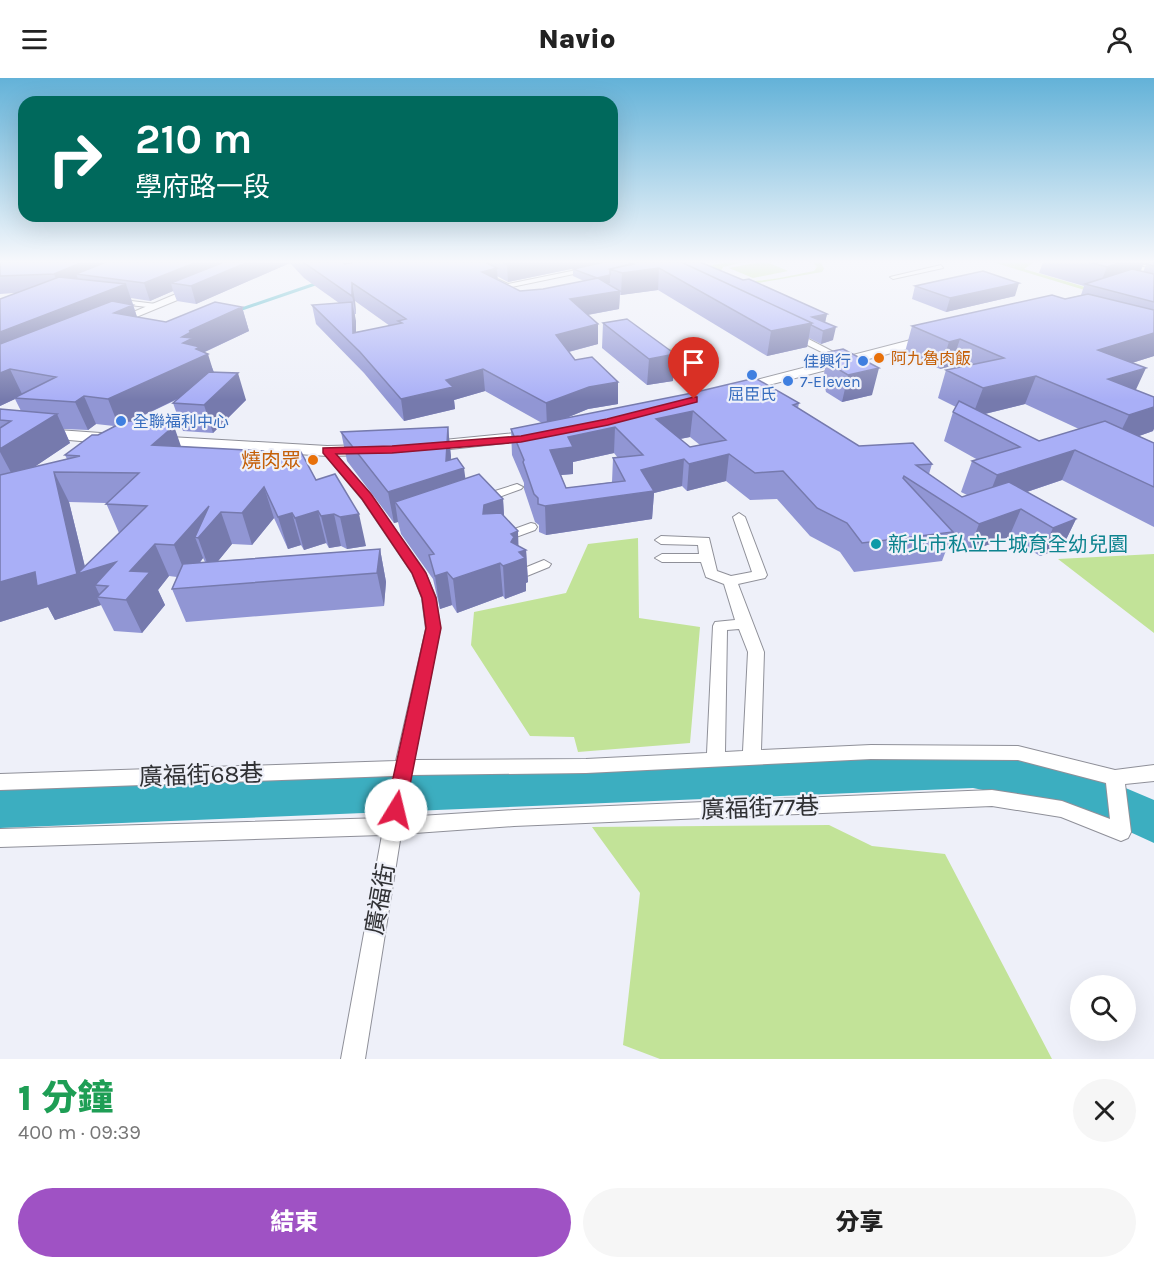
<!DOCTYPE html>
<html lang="zh-TW">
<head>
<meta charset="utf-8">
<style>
	:root { --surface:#fff; --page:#f6f6f6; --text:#222; --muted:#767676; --accent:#9f52c4 }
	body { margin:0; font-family:Karla,"Noto Sans TC",sans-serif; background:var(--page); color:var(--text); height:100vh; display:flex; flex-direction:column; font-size:22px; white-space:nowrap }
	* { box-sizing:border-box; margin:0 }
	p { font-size:20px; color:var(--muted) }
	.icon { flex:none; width:33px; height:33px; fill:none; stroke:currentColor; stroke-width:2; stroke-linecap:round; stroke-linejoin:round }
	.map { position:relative; height:981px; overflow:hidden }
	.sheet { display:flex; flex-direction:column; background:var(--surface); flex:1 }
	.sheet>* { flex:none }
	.guide { position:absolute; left:18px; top:18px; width:600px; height:126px; border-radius:18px; box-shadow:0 6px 24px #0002; background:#00695c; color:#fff; overflow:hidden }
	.buttons { position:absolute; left:1070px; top:897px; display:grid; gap:12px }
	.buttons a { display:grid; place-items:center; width:66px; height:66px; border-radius:50%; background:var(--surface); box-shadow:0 6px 24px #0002; font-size:30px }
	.pin { position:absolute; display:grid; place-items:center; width:51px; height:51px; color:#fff; margin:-62px -26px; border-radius:50% 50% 50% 0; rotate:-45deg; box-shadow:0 0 6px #0007 }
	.pin .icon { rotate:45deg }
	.me { position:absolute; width:66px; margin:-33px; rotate:9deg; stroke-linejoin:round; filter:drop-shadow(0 0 4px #0008) }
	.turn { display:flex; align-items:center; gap:21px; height:126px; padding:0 18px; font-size:27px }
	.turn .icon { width:78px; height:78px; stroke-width:2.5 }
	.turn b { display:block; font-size:42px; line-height:51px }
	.round { display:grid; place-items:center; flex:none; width:63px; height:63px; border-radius:32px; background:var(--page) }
	.headline { display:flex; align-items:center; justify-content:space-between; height:102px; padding:0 18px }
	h1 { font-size:36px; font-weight:800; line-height:45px; color:#1e9e55 }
	.primary-button { display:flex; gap:12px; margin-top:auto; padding:12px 18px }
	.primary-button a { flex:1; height:69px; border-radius:36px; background:var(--accent); color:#fff; font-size:24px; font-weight:800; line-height:69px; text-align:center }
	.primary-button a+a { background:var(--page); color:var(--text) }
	header { display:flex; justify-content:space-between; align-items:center; height:78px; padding:0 18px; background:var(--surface); font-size:27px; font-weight:800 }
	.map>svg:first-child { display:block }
</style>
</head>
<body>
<header><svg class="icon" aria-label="menu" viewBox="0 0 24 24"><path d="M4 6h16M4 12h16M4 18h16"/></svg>Navio<svg class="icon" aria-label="person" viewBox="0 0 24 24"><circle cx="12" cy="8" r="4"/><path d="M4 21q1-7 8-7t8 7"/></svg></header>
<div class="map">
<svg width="1154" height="981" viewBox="0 0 1154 981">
	<rect width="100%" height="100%" fill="#eef0f9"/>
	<path fill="#c2e398" d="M727,184H745L723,189L721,193C738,213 791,197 814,193L817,189L813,184H821L824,191L822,194L752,206L696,191Z
		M760,184H767L788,193L753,200L729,190Z
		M992,184H1034L1024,191L1095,212L1088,213Z
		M683,268L716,292L687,297L655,274Z
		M638,460L639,540L700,549L690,665L578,674L574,659L530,658L471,567L474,534L566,515L588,466Z
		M1154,476V555L1058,481Z
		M829,747L872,768L945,776L1052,981H660L623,967L640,815L592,749Z"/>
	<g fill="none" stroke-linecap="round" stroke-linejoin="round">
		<path stroke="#3caec0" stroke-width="3" d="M236,233L318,205"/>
		<path fill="#3caec0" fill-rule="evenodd" d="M973,674L1090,695L1154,722V765L1082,732L973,710L0,750V710Z"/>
		<g stroke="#8f9099" stroke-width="2">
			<path id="street" d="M941,187L943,190L893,201L890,199Z
				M591,189L593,192L507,210L490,201L495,200L508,206Z
				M115,221L156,226L160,228L156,230L112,225L111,223Z
				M789,254H795L849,282L842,284L789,258Z
				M327,370L331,371L370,416L424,492L436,520L440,551L414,682L586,681L707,675L713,548L715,544L735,542L724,506L706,499L701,484H662L655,480L662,476H699L698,467L661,466L655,462L661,458L709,460L717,493L731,498L752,494L733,439L739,435L745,439L767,497L765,500L738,506L764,574L761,672L871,667L1018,668L1115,692L1154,687V703L1125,706L1131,754L1128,760L1121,763L1061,739L992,728L514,748L401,756L365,981H341L382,757L0,769V751L385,740L393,698L0,712V696L396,683L426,551L422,520L412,495L362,421L322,373ZM739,551L748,574L743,673L725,674L727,552ZM871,681L1018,682L1106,705L1110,741L1062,723L992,712L514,732L404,739L411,697L586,695Z
				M517,406L523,409L521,411L483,425L477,421L479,418Z
				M531,445L535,446L537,449L535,452L500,465L494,461L495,458Z
				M544,482L551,486L549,489L522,500L515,496L517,493Z"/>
		</g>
		<g stroke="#8f9099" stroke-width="2">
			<path id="secondary" d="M1109,184H1126L1154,192V198Z
				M200,206L205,209L204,211L117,247H109L107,245Z
				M930,257L934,258V264L738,315L731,311L733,308Z
				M0,348L115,356L123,361L115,366L0,356Z
				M537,353L542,355L545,358L542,361L423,374L415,369L423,364Z
				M153,358L327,368L369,367L377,372L369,377L327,378L148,366L145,363Z"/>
		</g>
		<use href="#street" fill="#fff" fill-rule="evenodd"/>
		<use href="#secondary" fill="#fff" fill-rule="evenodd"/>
	</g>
	<path fill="#9196d4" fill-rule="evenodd" d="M0,184H342L345,186L354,184H627L633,186L638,184L827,236L825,245L833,262L821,266L809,260L807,269L767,278L658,212L620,217L619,231L588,237L598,266L569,274L575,282L618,304V326L588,331L566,340L799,325L798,330L859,368L932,386L929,396L962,419L967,417L961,414L972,383L978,382L944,363L953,334L956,329L938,320L946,292L956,290L951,288L940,291L905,274L912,248L1065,221L1081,217L1084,208L1039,195L1043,184H1154V278L1132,285L1136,312L1153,353L1139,358L1154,365V449L1062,402L1027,414L1076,441L1062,470L1040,478L1009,459L968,474L950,462L942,483L854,494L840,474L810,458L777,421L750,422L726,403L687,413L682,408L654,415L652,441L546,457L539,454V447L535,444L524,411V405L512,377L511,351L542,345L485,313L454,322L455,331L404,343L364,295L316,246L312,227L339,225L304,200L290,185L196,226L177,223L173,213L150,223L131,220L137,239L166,244L242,229L249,253L205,274L214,294L246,322L213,355L183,353L173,325L178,321L132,343L181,369L266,382L316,402L366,468L347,471L341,468L329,470L326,465L304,472L301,467L288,471L274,440L252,467L232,466L218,483L380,471L386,504L384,528L186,544L172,511L177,499L169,498L158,512L165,527L142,555L114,553L101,527L55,542L48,529L0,544V331L21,333L15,321L0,328L14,215L0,216ZM596,186L573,191V198L584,203L543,211L520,213L498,201L497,198L508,204ZM1143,187H1146L1143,194L1141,193ZM355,223L390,248L356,254L355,236H356ZM1025,326L1079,351L1039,363L985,336ZM96,346L114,348L65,377L67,381L34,389L70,365L64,351L88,352ZM690,359L700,367L690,369L680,361ZM614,375L618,380H613L612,404L566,410L561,397L573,396V384ZM69,424L106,425L119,455L85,489ZM203,480L205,484L200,485Z
		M915,208L1015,218L946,234L912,221Z
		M627,241L673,303L647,307L602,270L603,245Z
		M828,274L872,317L842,324L826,314L823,301Z
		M448,349L451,382L466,401L503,421L504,439L518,453V468L526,472L528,504L526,505V513L505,521L503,518L457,535L452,527L440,531L433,501L401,456L398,444L394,445L347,383L341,354Z"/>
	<path fill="#767aad" d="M83,184H131L76,196L80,205L61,213L54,196Z
		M197,184H245L171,205L173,213L150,223L144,205Z
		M248,184L290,185L196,226L191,208Z
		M517,184H604L508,204L507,186Z
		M1121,184H1144L1139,196L1099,209L1107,189Z
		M497,190L498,208L482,194Z
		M659,190L658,212L621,217L622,195Z
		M610,197V205L597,208V200Z
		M352,205L355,223L356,236L352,218Z
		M1019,205L1015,218L946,234L950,220Z
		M126,206L141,251L0,284V254Z
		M620,213L619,231L570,240V221Z
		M352,224L356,243V271L353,255Z
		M242,229L249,253L202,275L208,276L216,302L119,349L108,321L189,253Z
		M827,236L824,248L811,247L807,269L767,278L771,253L812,239Z
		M598,246V266L556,277V257Z
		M836,249L833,262L821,266L823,253Z
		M1154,255V278L1087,299L1098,272Z
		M960,261L951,288L940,291L949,264Z
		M675,276L673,303L647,307L649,281Z
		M879,290L872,317L842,324L848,297Z
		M1146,290L1133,318L1108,301Z
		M10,291L23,318L14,320L15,321L0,328V295Z
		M483,291L485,313L454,322L455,331L404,343L401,321L446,302Z
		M238,295L246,322L213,355L204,327Z
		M1036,298L1025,326L972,339L983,310Z
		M618,304V326L588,331L547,348L546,325L589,309Z
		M84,318L96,346L88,352L75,324Z
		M1154,329V351L1153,353L1114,367L1129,337Z
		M693,333L690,359L654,366L656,341Z
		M57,336L70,365L15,402L0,374V371Z
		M174,348L184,377L152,367Z
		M448,349L451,378L450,394L464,390L468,420L395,424L398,444L394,445L388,414L446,383Z
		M615,349L614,375L573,384V396L550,398V372L568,359Z
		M1075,372L1062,402L985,428L997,397Z
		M263,373L272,404L264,409L274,440L252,467L242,435L253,385Z
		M729,376L726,403L687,413L689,386Z
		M684,381L682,408L654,415L652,441L546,457L545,428L640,415L641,392Z
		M54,394L69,424L86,493L116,484L130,493L155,466L169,498L158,512L165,527L142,555L126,522L108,508L95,507L101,520L97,519L101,527L55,542L48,529L0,544V504Z
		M503,421L505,452L483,436L484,427Z
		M209,428L221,434L232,466L210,493L198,460L195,459L203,480L187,500L174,467Z
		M1021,431L1009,459L968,474L979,446Z
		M318,433L326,465L304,472L295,440Z
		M292,435L301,467L288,471L278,439Z
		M334,436L341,468L329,470L321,438Z
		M359,436L366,468L347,471L340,439Z
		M1076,441L1062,470L1040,478L1053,450Z
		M518,453L519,482V474L526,472L528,504L526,505V513L505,521L503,488L511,464V456Z
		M380,471L386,504L384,528L377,495Z
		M500,485L503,518L457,535L453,501Z
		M447,494L452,527L440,531L435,498Z"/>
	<path fill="#a9aff7" stroke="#767aad" stroke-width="1.5" fill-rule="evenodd" d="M0,184H83L54,196L0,198Z
		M106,184H197L144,205L76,196Z
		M224,184H248L191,208L171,205Z
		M303,184H342L345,186L354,184H485L497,190L482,194L520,213L543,211L598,200L620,213L570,221L598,246L556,257L575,282L592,279L618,304L589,309L546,325L483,291L446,302L453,309L401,321L360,274L312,227L352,224L353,255L402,245L398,243L406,241L352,205V218Z
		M503,184H517L507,186Z
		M604,184H627L633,186L610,191V197L597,200L573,191Z
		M638,184H681L812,245L771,253L659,190L622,195L610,191Z
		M688,184H700L743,202L749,201L827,236L812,239L836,249L823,253L811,247L812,245L683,185Z
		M1089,184H1121L1107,189Z
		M1150,184H1154V188L1146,186Z
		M1132,191L1154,196V224L1085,206Z
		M983,193L1019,205L950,220L915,208Z
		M59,199L126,206L0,254V221Z
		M1088,216L1154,232V255L1098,272L1146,290L1108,301L1154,319V329L1129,337L1036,298L983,310L946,292L1004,280L960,261L949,264L912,248L1052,217L1065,221Z
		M112,223L133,227L114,235L166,244L215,224L242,229L189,253H193L182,259L193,260L183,265L200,269L196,271L208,276L108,321L84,318L75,324L14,320L56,299L10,291L0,295V266Z
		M627,241L675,276L649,281L603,245Z
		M843,271L879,290L848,297L831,287L828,274Z
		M209,294L238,295L204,327L173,325Z
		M755,300L799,325L793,327L859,368L913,365L932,386L916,387L962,419L1009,404L1076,441L1053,450L1021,431L979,446L904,398L903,400L953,454L862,465L847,445L817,430L783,393L755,395L729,376L689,386L684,381L641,392L654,413L545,428L538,426V420L534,416L523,384L524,382L511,351L692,315ZM693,333L726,362L690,369L656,341ZM615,349L643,377L613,380L625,403L566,410L550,372L573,369L568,359Z
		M959,323L1039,363L1105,343L1154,365V409L1075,372L997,397L972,383L1020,369L953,334Z
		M0,331L57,336L0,371V350L11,343L0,342Z
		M125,343H167L174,348L152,367L263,373L253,385L301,374L316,402L335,396L359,436L340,439L334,436L321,438L318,433L295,440L292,435L278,439L264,409L242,435L221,434L198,460L195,459L209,428L174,467L155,466L130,493L150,494L126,522L97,519L108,508L95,507L116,484L77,496L147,428L106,426L139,395L54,394L77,496L37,508L35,494L0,504V397L80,378L65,377L92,357H98Z
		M448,349L446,383L457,380L464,390L388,414L341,354Z
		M479,396L503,421L484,427L483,436L501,435L518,453L511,456L514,459L511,464L526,472L519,474L525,480L503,488L500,485L453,501L447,494L435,498L429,477L434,476L395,424Z
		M380,471L377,495L172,511L183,486Z"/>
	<linearGradient id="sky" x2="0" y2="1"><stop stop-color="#63b2d8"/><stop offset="0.57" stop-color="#f7f8fc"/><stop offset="1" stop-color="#f7f8fc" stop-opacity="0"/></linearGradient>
	<rect width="1154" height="322" fill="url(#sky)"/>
	<path fill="#e11d48" stroke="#92132f" stroke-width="1.5" d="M694,319H697V324L608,347L521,364L392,375L336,376L371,416L426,495L436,520L441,550L405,732L402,738L396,740L389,738L386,732L426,550L422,520L412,495L362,421L323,375V370L392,368L521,358L607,341Z"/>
	<g fill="#e8710a" stroke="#eef0f9" stroke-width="2">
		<circle cx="879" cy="280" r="6"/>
		<circle cx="313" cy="382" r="6"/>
	</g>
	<g fill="#3f7fe0" stroke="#eef0f9" stroke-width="2">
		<circle cx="863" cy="283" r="6"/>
		<circle cx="752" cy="297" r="6"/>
		<circle cx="788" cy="303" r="6"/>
		<circle cx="121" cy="343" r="6"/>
	</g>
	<circle fill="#0f9aa8" stroke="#eef0f9" stroke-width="2" cx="876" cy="466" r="6"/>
	<g text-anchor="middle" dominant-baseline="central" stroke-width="4.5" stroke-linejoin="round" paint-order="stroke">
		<g font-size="16" fill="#c56008" stroke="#eef0f9" text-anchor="start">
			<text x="891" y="280">阿九魯肉飯</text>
		</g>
		<g font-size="16" fill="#366cbe" stroke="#eef0f9" text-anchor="start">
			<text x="851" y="283" text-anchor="end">佳興行</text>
			<text x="800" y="303">7-Eleven</text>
			<text x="752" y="316" text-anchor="middle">屈臣氏</text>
			<text x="133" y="343">全聯福利中心</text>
		</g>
		<g font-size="20" fill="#c56008" stroke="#eef0f9" text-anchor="end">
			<text x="301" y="382">燒肉眾</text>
		</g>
		<g font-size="20" fill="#0d838f" stroke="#eef0f9" text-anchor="start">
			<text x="888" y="466">新北市私立土城育全幼兒園</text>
		</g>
		<g font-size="24" fill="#303134" stroke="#eef0f9">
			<text transform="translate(201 697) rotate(-2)">廣福街68巷</text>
			<text transform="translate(760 730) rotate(-2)">廣福街77巷</text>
			<text transform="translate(380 821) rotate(-80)">廣福街</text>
		</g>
	</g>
</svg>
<div class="buttons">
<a><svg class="icon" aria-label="search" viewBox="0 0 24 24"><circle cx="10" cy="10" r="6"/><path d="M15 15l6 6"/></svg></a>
</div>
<div class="pin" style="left:694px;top:321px;background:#d93025"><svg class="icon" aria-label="arrive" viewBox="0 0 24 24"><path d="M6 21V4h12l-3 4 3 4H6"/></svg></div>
<svg class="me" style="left:396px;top:732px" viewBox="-20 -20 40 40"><circle r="19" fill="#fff"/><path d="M0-13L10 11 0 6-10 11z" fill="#e11d48"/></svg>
<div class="guide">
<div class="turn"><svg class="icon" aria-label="right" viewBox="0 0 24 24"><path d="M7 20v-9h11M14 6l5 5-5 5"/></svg><div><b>210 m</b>學府路一段</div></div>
</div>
</div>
<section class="sheet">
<div class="headline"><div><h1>1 分鐘</h1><p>400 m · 09:39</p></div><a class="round"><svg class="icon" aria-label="close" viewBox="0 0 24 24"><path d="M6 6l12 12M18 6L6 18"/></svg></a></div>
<div class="primary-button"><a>結束</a><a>分享</a></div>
</section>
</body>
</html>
